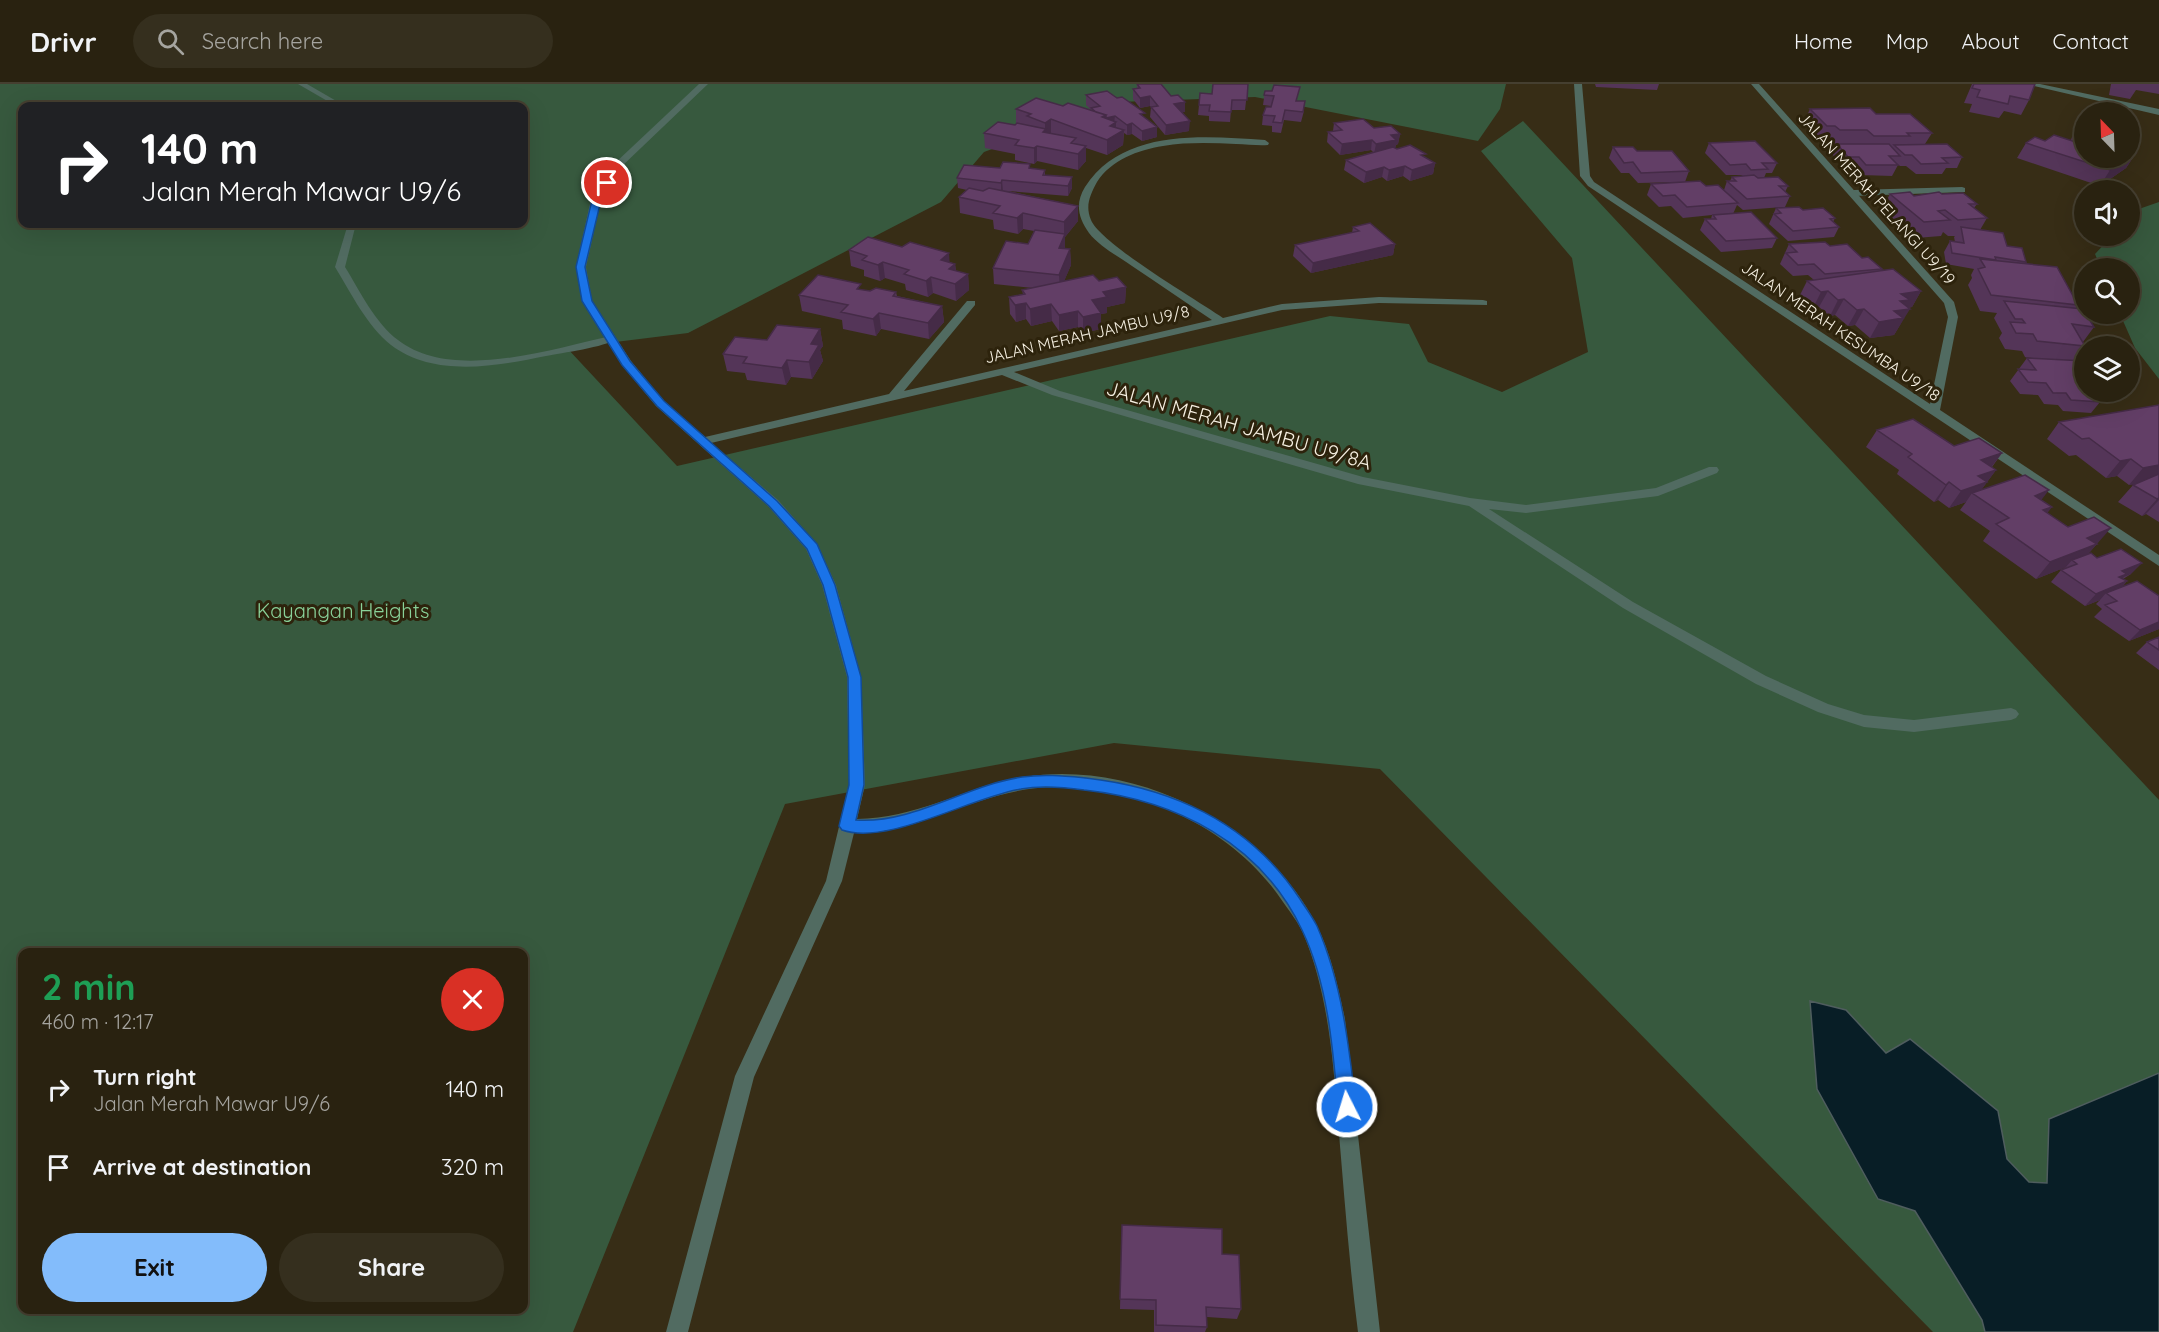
<!DOCTYPE html>
<html lang="en">
<head>
<meta charset="utf-8">
<style>
	:root { --surface:#292210; --page:#352f1e; --text:#f1f3f6; --muted:#a5a49f; --line:#453f30; --accent:#83bcfb }
	body { margin:0; font-family:Quicksand,sans-serif; background:var(--page); color:var(--text); height:100vh; display:flex; flex-direction:column; font-size:22px; white-space:nowrap }
	* { box-sizing:border-box; margin:0 }
	p { font-size:20px; color:var(--muted) }
	.icon { flex:none; width:33px; height:33px; fill:none; stroke:currentColor; stroke-width:2; stroke-linecap:round; stroke-linejoin:round }
	.map { position:relative; flex:1; overflow:hidden }
	.details { position:absolute; left:18px; top:864px; width:510px; height:366px; display:flex; flex-direction:column; background:var(--surface); border-radius:12px; box-shadow:0 6px 24px #0002,0 0 0 2px var(--line) }
	.details>* { flex:none }
	.banner { position:absolute; left:18px; top:18px; width:510px; height:126px; border-radius:12px; box-shadow:0 6px 24px #0002,0 0 0 2px var(--line); background:#202124; color:#fff; overflow:hidden }
	.needle { width:39px; rotate:337deg }
	.tools { position:absolute; left:2074px; top:18px; display:grid; gap:12px }
	.tools a { display:grid; place-items:center; width:66px; height:66px; border-radius:50%; background:var(--surface); box-shadow:0 6px 24px #0002,0 0 0 2px var(--line); font-size:30px }
	.pin { position:absolute; display:grid; place-items:center; width:51px; height:51px; color:#fff; margin:-26px; border:3px solid #fff; border-radius:50%; box-shadow:0 2px 6px #0007 }
	.me { position:absolute; width:66px; margin:-33px; rotate:355deg; stroke-linejoin:round; filter:drop-shadow(0 0 4px #0008) }
	.turn { display:flex; align-items:center; gap:21px; height:126px; padding:0 24px; font-size:27px }
	.turn .icon { width:78px; height:78px; stroke-width:2.5 }
	.turn b { display:block; font-size:42px; line-height:51px }
	.round { display:grid; place-items:center; flex:none; width:63px; height:63px; border-radius:32px; background:var(--page) }
	.overview { display:flex; align-items:center; justify-content:space-between; height:102px; padding:0 24px }
	h1 { font-size:36px; font-weight:700; line-height:45px; color:#1e9e55 }
	.button { display:flex; gap:12px; margin-top:auto; padding:12px 24px }
	.button a { flex:1; height:69px; border-radius:36px; background:var(--accent); color:#111; font-size:24px; font-weight:700; line-height:69px; text-align:center }
	.button a+a { background:var(--page); color:var(--text) }
	ul { padding:0; list-style:none }
	li { display:flex; align-items:center; gap:18px; height:78px; padding:0 24px }
	li div { flex:1 }
	li b { display:block; font-size:22px }
	li em { font-style:normal }
	header { display:flex; align-items:center; gap:36px; box-sizing:border-box; height:84px; padding:0 30px; background:var(--surface); border-bottom:2px solid var(--line) }
	header strong { font-size:28px }
	nav { display:flex; gap:33px; margin-inline-start:auto; font-size:21px }
	.search { width:420px; height:54px; background:var(--page); display:flex; align-items:center; gap:15px; box-sizing:border-box; padding:0 21px; border-radius:33px; color:var(--muted); font-size:22px }
	.map>svg:first-child { display:block }
</style>
</head>
<body>
<header>
<strong>Drivr</strong>
<div class="search"><svg class="icon" aria-label="search" viewBox="0 0 24 24"><circle cx="10" cy="10" r="6"/><path d="M15 15l6 6"/></svg>Search here</div>
<nav><a>Home</a><a>Map</a><a>About</a><a>Contact</a></nav>
</header>
<div class="map">
<svg width="2159" height="1248" viewBox="0 0 2159 1248">
	<rect width="100%" height="100%" fill="#372d16"/>
	<path fill="#37593e" fill-rule="evenodd" d="M0,0H1506L1500,25L1478,57L1255,13L1119,18L984,68L941,118L688,249L567,264L677,382L1330,232L1409,240L1428,278L1502,308L1588,268L1572,174L1481,67L1523,37L2159,716V1248H1933L1380,685L1114,659L785,720L573,1248H0ZM22,22H524V140H22ZM22,868H524V1226H22Z
		M2159,118V295L2135,264L2120,230H2130V184H2101L2095,170L2112,152H2130V132L2136,126Z"/>
	<path fill="#081e26" stroke="#4f5d5e" stroke-width="1.5" d="M1810,917L1846,926L1886,969L1910,955L1998,1027L2007,1075L2029,1098L2047,1099L2049,1035L2159,989V1248H1985L1982,1236L1915,1127L1878,1115L1817,1005Z"/>
	<g fill="none" stroke-linecap="round" stroke-linejoin="round">
		<path fill="#516b61" fill-rule="evenodd" d="M298,0H307L345,22H336Z
			M1962,103L1965,104V108L1854,112L1850,109L1854,106Z
			M348,140H356L345,183C360,207 375,239 398,256C452,298 551,265 611,252L616,255C606,263 561,269 546,272C497,282 434,294 391,261C367,242 351,209 335,183Z"/>
		<path fill="#516b61" fill-rule="evenodd" d="M699,0H708L620,84L601,115L586,183L592,217L631,277L664,318L705,353L889,310L967,217H975V221L904,307L1212,236C1185,218 1159,200 1132,182C1118,172 1100,163 1089,149C1078,134 1075,119 1085,103C1123,44 1204,52 1265,56L1269,59L1268,61C1258,62 1247,60 1236,60C1212,59 1187,58 1163,62C1138,66 1111,76 1097,98C1090,111 1085,122 1091,136C1101,160 1197,216 1223,234L1282,220L1379,213L1483,216L1487,217V221L1379,219L1282,226L1014,288L1060,307L1363,393L1470,414L1526,421L1656,404L1709,383H1717L1719,386L1717,389L1658,412L1526,429L1489,425L1633,518L1766,592L1828,620L1864,631L1914,636L2011,624L2016,626L2019,630L2016,634L2011,636L1914,648L1864,643L1818,628L1756,600L1623,524L1469,422L1358,400L1052,311L1002,291L711,359L778,416L817,460L836,501L861,593L865,701L857,735C916,734 967,703 1024,693C1135,675 1265,740 1316,840C1331,869 1338,903 1345,935L1380,1248H1358C1349,1178 1344,1108 1338,1038C1333,975 1328,908 1303,849C1298,838 1290,828 1283,818C1233,743 1143,703 1054,703C984,704 924,747 854,749L842,797L754,993L688,1248H666L735,992L826,797L849,701L847,593L822,501L806,465L768,422L656,322L622,281L582,217L576,183L591,115L614,80Z
			M1574,0H1582L1590,92L1594,98L1930,320L1948,233L1944,219L1751,0H1759L1954,218L1958,233L1940,326L2159,471V482L1588,102L1580,92Z
			M2025,0H2040L2159,25V31Z"/>
	</g>
	<path fill="#543558" d="M1137,0L1185,28H1182L1189,47L1165,51L1150,33L1151,23L1150,22L1140,24L1133,15V5H1137Z
		M1248,0L1245,26H1231L1230,38L1209,37V32L1198,31L1199,21L1212,10Z
		M1595,0H1659L1657,6L1596,3Z
		M1972,0H2035L2029,16L2021,31L2004,27L1999,34L1969,28L1972,20L1964,19Z
		M2111,0H2159V10L2136,6L2130,15L2109,11Z
		M1265,7L1297,17L1304,27L1301,38L1284,36L1281,49L1272,48V42L1262,41L1263,31L1271,22L1263,21Z
		M1086,11L1144,34L1157,53L1142,57L1132,50L1127,51L1124,49L1123,61L1107,71L1086,64V77L1078,86L1037,77L1034,80L1015,76V70L985,64L984,49L1015,41L1016,40V25L1063,22L1091,26L1086,21Z
		M1810,25L1876,30L1932,49L1925,60L1962,73L1957,84H1946L1942,90H1916L1906,82H1900L1896,79L1898,81L1892,92L1861,91L1854,84L1843,83L1832,70L1836,61H1833L1828,57H1820L1803,40Z
		M2080,37L2085,38V74L2136,69L2126,84L2100,102L2017,74L2026,59L2045,57L2071,56L2074,47Z
		M1334,39L1374,44L1400,50L1398,60L1396,61L1395,64L1425,74L1435,79L1433,90L1410,97L1403,92L1387,97L1382,93L1364,99L1344,86L1346,76L1373,68L1371,66L1340,71L1327,58L1328,48L1333,47Z
		M1709,59L1777,79L1772,89H1766L1764,94L1788,102L1785,108L1790,112L1785,123L1743,126L1737,121L1733,130L1777,154L1772,164L1721,168L1700,146L1705,135H1711L1712,131L1683,134L1671,122L1659,123L1647,111L1651,100L1706,102L1724,106L1727,97H1730L1732,93L1743,92L1741,91H1726L1705,69Z
		M1613,63L1637,67L1689,87L1685,98L1638,99L1629,89H1621L1609,74Z
		M1000,84L1045,86V91L1072,104L1068,112L1008,107L1078,122V137L1065,153V164L1070,165L1071,181L1064,197H1099L1126,203L1125,219L1107,223V229L1101,230V245L1083,249L1078,243L1059,247L1052,237L1031,242L1026,235L1016,238L1010,230L1009,213L1023,210L1022,206L1033,204L994,200L993,184L1028,160L1034,147L1023,145L1018,150L994,145L993,136L960,129L959,113L967,106L958,104L957,94Z
		M1890,110L1914,112L1942,110L1977,120L1974,124L1987,134L1980,146L2007,162L2026,178L2024,180L2078,221L2076,224L2094,243L2083,258L2085,262L2075,277L2085,308H2096L2094,310L2100,318L2091,329L2063,327L2058,321L2044,320L2038,311L2020,310L2010,297L2027,274L2041,275L2025,273L2022,267L2005,265L1999,254L2002,249L1994,234L1997,229L1980,227L1968,201L1972,194L1971,191L1974,185L1946,180L1944,168L1950,157L1955,158L1954,153L1955,152H1948L1943,148L1941,152L1916,154L1882,125Z
		M1776,124L1803,126L1835,134L1833,138L1839,143L1834,153L1788,157L1769,140Z
		M1353,143L1395,160L1393,171L1311,189L1293,172L1295,161L1352,149Z
		M1789,160L1830,162L1862,174L1882,185L1881,187L1921,207L1912,223L1908,224L1900,241L1894,251L1870,254L1855,241L1848,242L1835,231L1830,232L1819,223L1813,224L1799,213L1807,197L1814,196L1808,191L1793,192L1780,180Z
		M849,166L950,178L955,180L956,187L968,190L969,206L956,217L933,209L928,213L906,206L905,200L885,194L880,197L864,192V186L851,182Z
		M870,207L896,208L897,212L942,222L944,238L929,255L881,245L876,252L843,245L842,236L802,227L799,211Z
		M820,245L823,262L820,266L823,277L812,295L791,293L786,301L747,296L745,289L727,287L723,270L767,256Z
		M2159,321V438L2146,430L2142,432L2118,418L2134,400L2129,401L2117,392L2106,394L2076,371L2069,372L2047,355L2059,338Z
		M1877,346L1954,362L2002,369L1992,383L1996,386L1981,406L2042,416L2047,429L2096,461L2088,470L2097,474L2131,490L2123,495L2127,497L2123,502L2159,545L2129,557L2094,533L2102,525L2096,520L2100,516L2085,522L2051,498L2061,486L2066,483L2036,495L1983,457L1990,447L1960,426L1966,418L1949,424L1938,416L1934,418L1897,390L1899,386L1866,363Z
		M2159,553V586L2136,569L2147,558Z
		M1122,1141L1222,1170L1241,1225L1237,1235L1207,1233V1243L1205,1248H1154V1226L1120,1225Z"/>
	<path fill="#452b47" d="M1150,12V22L1140,24V14Z
		M1185,18V28L1174,30V20Z
		M1106,31L1115,32L1114,39L1116,38V51L1124,46L1123,61L1107,71V56L1102,33Z
		M1051,35V50L1043,48L1045,45V39Z
		M1190,37L1189,47L1165,51L1166,41Z
		M1132,39V50L1127,51V41Z
		M1157,43V53L1142,57V47Z
		M1400,50L1398,60L1396,61L1394,67L1374,70L1376,60L1391,51Z
		M1372,56L1371,66L1340,71L1342,60Z
		M1037,62V77L1034,80V64Z
		M1086,62V77L1078,86V70Z
		M2136,69L2126,84L2100,102L2110,86Z
		M1435,79L1433,90L1410,97L1412,86Z
		M1405,82L1403,92L1387,97L1389,86Z
		M1384,83L1382,93L1364,99L1366,88Z
		M1072,93V104L1068,112V102Z
		M1002,96L1003,107L1001,110V99Z
		M1078,122V137L1065,153V165L1059,164L1064,151V138Z
		M1023,129V145L1018,150L1017,134Z
		M1395,160L1393,171L1311,189L1313,179Z
		M1070,165L1071,181L1060,207L1059,191Z
		M949,169L950,183L955,180L957,196L941,176Z
		M883,178L885,194L880,197L878,181Z
		M968,190L969,206L956,217L955,200Z
		M931,193L933,209L928,213L926,197Z
		M1126,203L1125,219L1107,223V229L1101,230V245L1083,249V233L1092,216L1103,208Z
		M1828,207L1819,223L1813,224L1821,208Z
		M1921,207L1912,223L1905,224L1910,225L1894,251L1870,254L1879,238L1901,210Z
		M1844,215L1835,231L1830,232L1838,216Z
		M1026,219V235L1016,238L1015,221Z
		M1051,220L1052,237L1031,242L1030,225Z
		M942,222L944,238L929,255L928,239Z
		M1864,225L1855,241L1848,242L1857,226Z
		M1078,227V243L1059,247V231Z
		M879,229L881,245L876,252L873,235Z
		M820,245L823,262L820,266L823,277L812,295L809,278L811,260Z
		M787,276L791,293L786,301L782,284Z
		M2002,369L1989,386L1981,376Z
		M2131,375L2117,392L2106,394L2120,377Z
		M2159,381V396L2129,401L2143,384Z
		M1996,386L1977,412L1972,409L1966,418L1949,424L1961,407L1978,392Z
		M1949,398L1938,416L1934,418L1946,401Z
		M2049,406L2036,423L2035,412Z
		M2159,414V416L2146,430L2142,432L2157,415Z
		M2052,423L2039,440L2043,426Z
		M2111,444L2082,477L2072,476L2066,483L2036,495L2050,478L2087,454Z
		M2142,479L2131,490L2124,493L2117,501L2122,487Z
		M2127,497L2117,509H2106L2100,516L2085,522L2096,510Z
		M2159,538V545L2129,557L2140,546Z"/>
	<path fill="#623e66" stroke="#452b47" stroke-width="1.5" d="M1137,0H1161L1171,12L1178,11L1185,18L1174,20L1190,37L1166,41L1151,23L1158,22L1150,12L1140,14L1133,5L1140,4Z
		M1213,0H1248L1247,16H1232L1231,28L1209,27L1210,21H1199L1200,9L1212,10Z
		M1974,0H2035L2029,16L2010,12L2008,20L1977,13L1980,6L1972,4Z
		M1274,1L1300,3L1296,17H1305L1303,28L1285,26L1282,39L1273,38L1275,32L1263,31L1266,23H1271L1274,12L1264,11L1265,7H1272Z
		M1107,7L1117,14L1122,13L1145,29L1140,30L1157,43L1142,47L1132,39L1127,41L1115,32L1106,34V31L1096,28L1091,24L1100,22L1086,11Z
		M1036,14L1063,22L1068,19L1106,31L1102,33L1116,38L1110,42L1124,46L1107,56L1051,35L1045,39L1027,32L1031,30L1016,25Z
		M1870,24L1876,30H1910L1932,49H1907L1910,52H1874L1867,46H1840L1835,42H1827L1810,25Z
		M1363,35L1374,44L1391,42L1400,50L1391,51L1396,56L1376,60L1372,56L1342,60L1328,48L1342,46L1334,39Z
		M2080,37L2085,38V52L2076,49Z
		M998,38L1015,41L1017,39L1046,45L1043,48L1076,54L1071,59L1086,62L1078,70L1037,62L1034,64L1015,61L1019,56L984,49Z
		M2130,48L2134,49L2132,55L2130,54Z
		M2054,51L2085,61V74H2129L2110,86L2026,59L2035,53L2045,57Z
		M1755,57L1777,79H1762L1768,85L1751,86L1746,80L1730,81L1709,59Z
		M1837,60H1889L1900,72H1889L1898,81H1866L1859,73H1848Z
		M1947,60L1962,73L1942,74L1948,79L1921,80L1912,71H1905L1894,61Z
		M1410,61L1426,70L1421,71L1435,79L1412,86L1405,82L1389,86L1384,83L1366,88L1346,76L1393,63L1397,65Z
		M1613,63H1633L1637,67H1672L1689,87L1641,89L1633,78L1624,79Z
		M2130,67L2136,69L2130,73Z
		M1003,78L1030,80L1029,84L1045,86L1043,91L1072,93L1068,102L1002,96L1001,99L957,94L964,81L1000,84Z
		M1754,91L1758,94L1778,93L1788,102H1779L1790,112L1747,115L1727,97H1736L1732,93Z
		M1700,97L1706,102L1718,101L1738,119L1687,123L1675,111L1663,112L1651,100Z
		M969,104L983,107L989,104L1078,122L1064,138L1023,129L1017,134L993,129L1000,122L959,113Z
		M1910,108L1914,112L1939,108L1942,110L1963,109L1977,120H1969L1987,134L1958,136L1945,126L1938,127L1950,136L1924,138L1890,110Z
		M1799,123L1803,126L1823,124L1835,134L1830,135L1839,143L1793,147L1774,130L1781,129L1776,124Z
		M1751,128L1777,154L1726,157L1705,135H1716L1713,131Z
		M1370,139L1395,160L1313,179L1295,161L1359,147L1353,143Z
		M1961,143L2003,149L2007,162L2022,164L2026,178L1995,173L1996,176L1952,169L1950,157L1964,159Z
		M1035,146L1065,150L1059,164L1070,165L1059,191L993,184L1006,157L1028,160Z
		M868,153L902,163L910,158L949,169L941,176L955,180L949,185L968,190L955,200L931,193L926,197L904,190L909,186L883,178L878,181L862,176L867,172L849,166Z
		M1825,158L1830,162L1847,160L1862,174L1868,173L1882,185L1825,190L1814,180L1798,181L1786,169L1797,168L1789,160Z
		M1980,175L2057,183L2078,221L1991,211L1978,185L1985,183Z
		M1893,185L1921,207L1901,210L1910,216L1900,217L1910,225L1894,227L1903,234L1879,238L1864,225L1857,226L1844,215L1838,216L1828,207L1821,208L1807,197Z
		M818,191L861,200L857,205L870,207L876,204L896,208L893,212L942,222L928,239L879,229L873,235L841,228L848,221L799,211Z
		M1093,191L1099,197L1117,193L1126,203L1103,208L1107,213L1092,216L1101,229L1083,233L1078,227L1059,231L1051,220L1030,225L1026,219L1015,221L1009,213L1025,210L1022,206Z
		M2004,217L2083,225L2094,243L2072,240L2085,262L2037,257L2033,250L2016,249L2010,238L2025,239L2022,235H2015Z
		M777,241L820,245L811,260L819,261L809,278L787,276L782,284L743,279L747,273L723,270L735,253L767,256Z
		M2027,274L2085,277V308H2096L2093,309L2100,318L2071,316L2066,309H2053L2046,299L2028,298L2018,285L2036,286Z
		M2159,321V381L2143,384L2131,375L2120,377L2089,354L2082,355L2059,338Z
		M1913,335L1954,362L1979,354L2002,369L1981,376L1996,386L1978,392L1987,398L1961,407L1949,398L1946,401L1908,373L1912,370L1877,346Z
		M2159,390V414L2157,415L2133,401Z
		M2025,391L2049,406L2035,412L2052,423L2043,426L2068,443L2094,433L2111,444L2087,454L2097,460L2050,478L1996,440L2009,434L1972,409Z
		M2121,465L2142,479L2122,487L2127,490L2119,493L2127,497L2096,510L2061,486L2077,480L2072,476L2091,469L2097,474Z
		M2137,497L2159,512V538L2140,546L2105,521L2117,517L2106,509Z
		M2159,553V566L2147,558Z
		M1122,1141L1222,1145V1170L1239,1171L1241,1225L1206,1223L1207,1243L1156,1241V1216L1120,1215Z"/>
	<path fill="#1a73e8" stroke="#114b97" stroke-width="1.5" d="M604,97L611,99L601,116L585,183L592,217L630,277L664,317L777,417L817,460L835,501L861,593L864,701L856,736C913,740 966,701 1022,693C1044,690 1064,692 1086,694C1173,704 1250,739 1300,815C1305,823 1312,832 1317,842C1342,899 1349,962 1356,1023L1353,1029L1347,1032L1340,1029L1338,1023C1333,965 1328,900 1302,846C1261,759 1176,716 1084,706C1063,703 1042,701 1021,705C971,713 888,762 842,746L839,742L849,701L848,593L823,501L807,465L769,422L657,322L622,281L582,217L576,183L592,116Z"/>
	<g text-anchor="middle" dominant-baseline="central" stroke-width="6" stroke-linejoin="round" paint-order="stroke">
		<g font-size="16" fill="#f6f0e2" stroke="#2d230c">
			<text transform="translate(1877 114) rotate(48)">JALAN MERAH PELANGI U9/19</text>
			<text transform="translate(1841 247) rotate(34)">JALAN MERAH KESUMBA U9/18</text>
			<text transform="translate(1087 250) rotate(-13)">JALAN MERAH JAMBU U9/8</text>
		</g>
		<g font-size="20" fill="#f6f0e2" stroke="#2d230c">
			<text transform="translate(1239 341) rotate(16)">JALAN MERAH JAMBU U9/8A</text>
		</g>
		<g font-size="20" fill="#89d299" stroke="#2d230c">
			<text x="343" y="526">Kayangan Heights</text>
		</g>
	</g>
</svg>
<div class="tools">
<a><svg class="needle" viewBox="-14 -14 28 28"><path d="M0-13l5 13h-10z" fill="#e53935"/><path d="M0 13l5-13h-10z" fill="#a5a49f"/></svg></a>
<a><svg class="icon" aria-label="sound" viewBox="0 0 24 24"><path d="M4 9h4l5-4v14l-5-4H4zM17 9q2 3 0 6"/></svg></a>
<a><svg class="icon" aria-label="search" viewBox="0 0 24 24"><circle cx="10" cy="10" r="6"/><path d="M15 15l6 6"/></svg></a>
<a><svg class="icon" aria-label="layers" viewBox="0 0 24 24"><path d="M12 4l9 5-9 5-9-5zM3 14l9 5 9-5"/></svg></a>
</div>
<div class="pin" style="left:607px;top:99px;background:#d93025"><svg class="icon" aria-label="arrive" viewBox="0 0 24 24"><path d="M6 21V4h12l-3 4 3 4H6"/></svg></div>
<svg class="me" style="left:1347px;top:1023px" viewBox="-20 -20 40 40"><circle r="17" fill="#1a73e8" stroke="#fff" stroke-width="3"/><path d="M0-11L8 9 0 5-8 9z" fill="#fff"/></svg>
<div class="banner">
<div class="turn"><svg class="icon" aria-label="right" viewBox="0 0 24 24"><path d="M7 20v-9h11M14 6l5 5-5 5"/></svg><div><b>140 m</b>Jalan Merah Mawar U9/6</div></div>
</div>
<section class="details">
<div class="overview"><div><h1>2 min</h1><p>460 m · 12:17</p></div><a class="round" style="background:#d93025;color:#fff"><svg class="icon" aria-label="close" viewBox="0 0 24 24"><path d="M6 6l12 12M18 6L6 18"/></svg></a></div>
<ul>
<li><svg class="icon" aria-label="right" viewBox="0 0 24 24"><path d="M7 20v-9h11M14 6l5 5-5 5"/></svg><div><b>Turn right</b><p>Jalan Merah Mawar U9/6</p></div><em>140 m</em></li>
<li><svg class="icon" aria-label="arrive" viewBox="0 0 24 24"><path d="M6 21V4h12l-3 4 3 4H6"/></svg><div><b>Arrive at destination</b></div><em>320 m</em></li>
</ul>
<div class="button"><a>Exit</a><a>Share</a></div>
</section>
</div>
</body>
</html>
